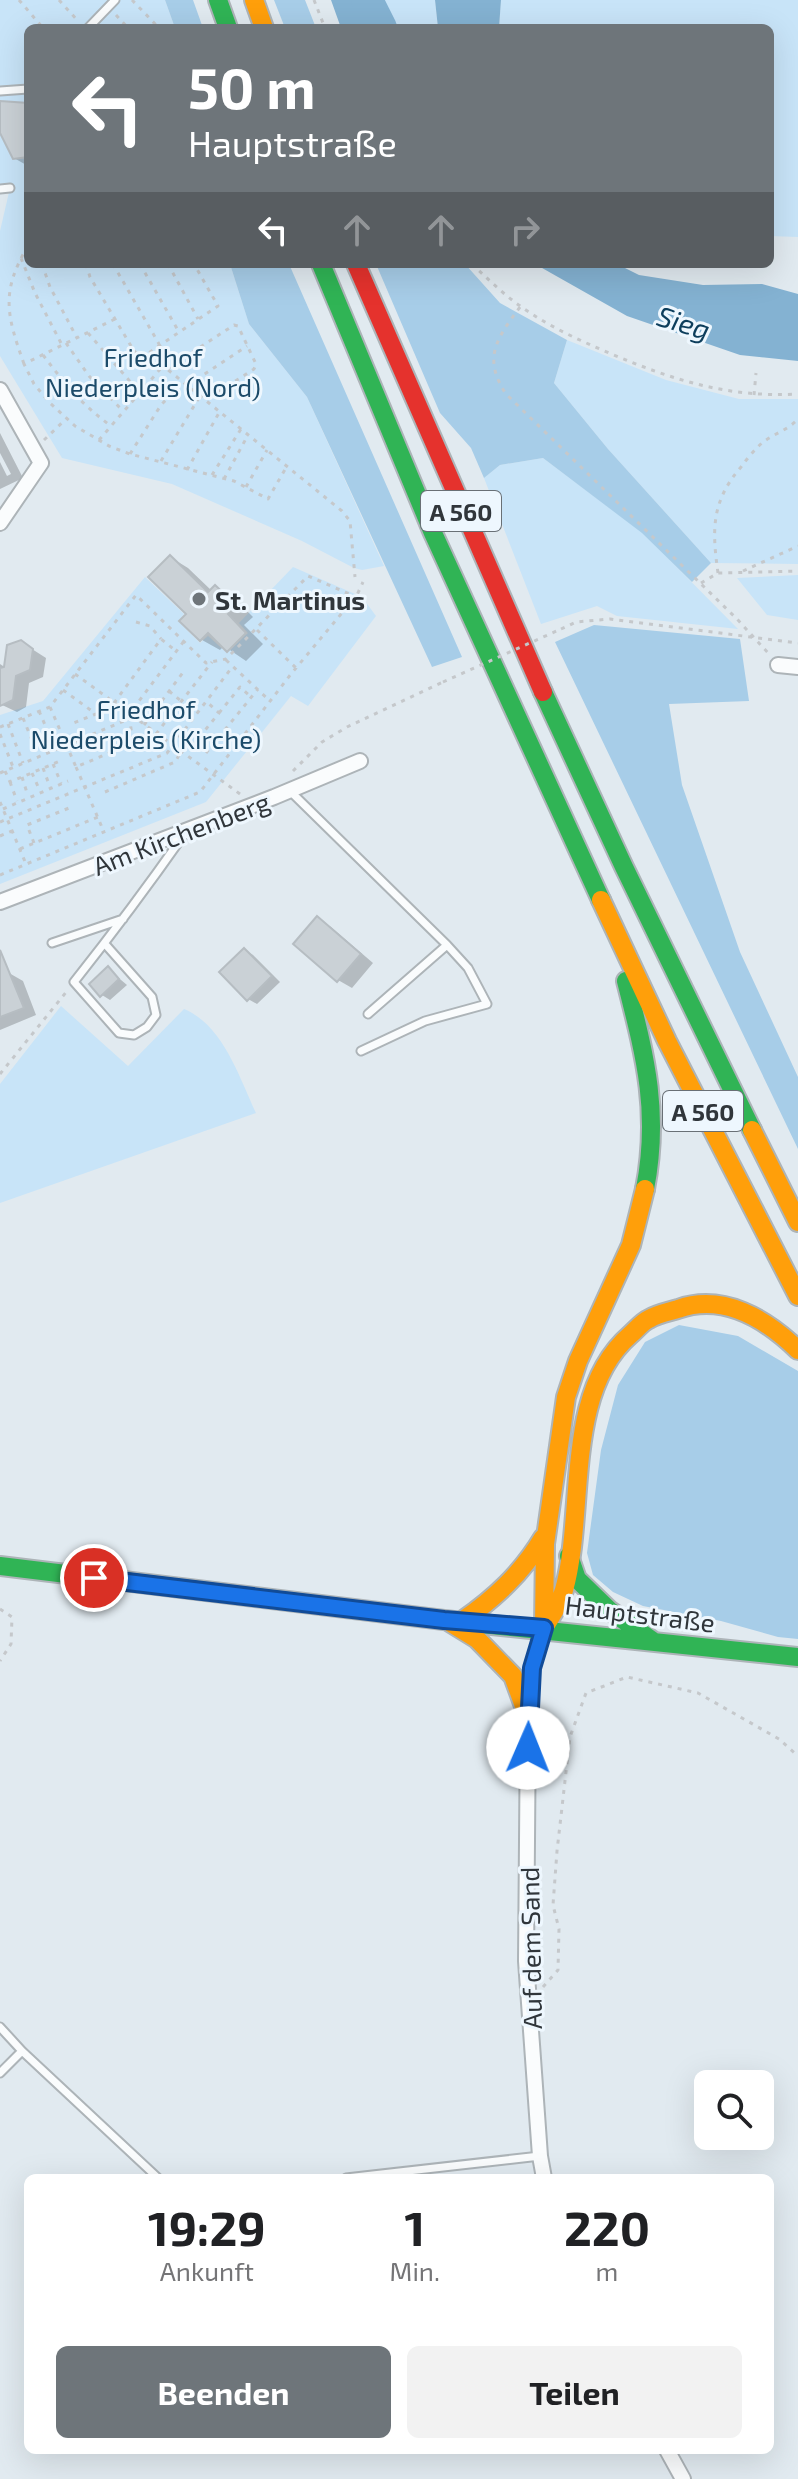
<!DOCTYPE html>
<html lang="de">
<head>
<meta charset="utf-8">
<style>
	:root { --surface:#fff; --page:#f2f2f2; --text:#202124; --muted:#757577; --accent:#6e757a }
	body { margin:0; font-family:"Exo 2",sans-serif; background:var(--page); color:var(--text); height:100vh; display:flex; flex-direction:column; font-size:30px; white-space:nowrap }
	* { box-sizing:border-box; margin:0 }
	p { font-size:26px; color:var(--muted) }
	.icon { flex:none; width:44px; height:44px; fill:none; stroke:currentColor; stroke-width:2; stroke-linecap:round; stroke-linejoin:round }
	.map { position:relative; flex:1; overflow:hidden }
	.drawer { position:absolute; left:24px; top:2174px; width:750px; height:280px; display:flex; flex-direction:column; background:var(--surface); border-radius:12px; box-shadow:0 8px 32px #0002 }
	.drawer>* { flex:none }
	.top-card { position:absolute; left:24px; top:24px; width:750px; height:244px; border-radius:12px; box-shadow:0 8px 32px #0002; background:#6e757a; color:#fff; overflow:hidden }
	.buttons { position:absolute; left:694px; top:2070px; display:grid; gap:16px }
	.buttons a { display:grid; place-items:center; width:80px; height:80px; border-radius:12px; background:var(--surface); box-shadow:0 8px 32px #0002; font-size:40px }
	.pin { position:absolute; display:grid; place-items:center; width:68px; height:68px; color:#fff; margin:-34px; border:4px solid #fff; border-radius:50%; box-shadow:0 2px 8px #0007 }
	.me { position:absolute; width:88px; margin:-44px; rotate:1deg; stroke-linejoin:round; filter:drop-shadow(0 0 6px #0008) }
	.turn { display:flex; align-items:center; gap:28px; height:168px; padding:0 32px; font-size:36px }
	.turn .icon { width:104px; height:104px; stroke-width:2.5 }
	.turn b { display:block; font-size:56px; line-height:68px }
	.lanes { display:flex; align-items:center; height:76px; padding:0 32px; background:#0003; justify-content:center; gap:40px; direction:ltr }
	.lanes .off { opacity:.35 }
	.eta { display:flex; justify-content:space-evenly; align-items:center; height:136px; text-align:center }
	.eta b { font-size:48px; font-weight:700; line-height:56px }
	.action { display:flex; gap:16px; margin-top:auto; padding:16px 32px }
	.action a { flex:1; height:92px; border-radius:12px; background:var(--accent); color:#fff; font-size:32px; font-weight:700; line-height:92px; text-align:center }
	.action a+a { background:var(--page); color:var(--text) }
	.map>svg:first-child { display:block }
</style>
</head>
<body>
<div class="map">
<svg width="798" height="2479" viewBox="0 0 798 2479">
	<rect width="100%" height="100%" fill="#e1eaf0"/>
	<path fill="#c8e4f8" d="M0,0H165L175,28H28V264H230L249,324L307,397L384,566L362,570L354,568L302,541L172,484L62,458L0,356V231L10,188L0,187Z
		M352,0H435L438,28H382L364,23Z
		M501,0H798V237L770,236V28H499Z
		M567,340L666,380L739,399H798V564L711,563L608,449L554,383Z
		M543,458L643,533L738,629L617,616L597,606L541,624L484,478L500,465Z
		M293,567L362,597L376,616L308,706L291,696L206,802L0,884V715L43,701L145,577L184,614L178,621L200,643L208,636L227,653L248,633L239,623Z
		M798,575V620L767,615L737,578Z
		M61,1006L128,1066L184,1009C223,1025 239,1077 256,1113L0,1203V1084Z"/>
	<path fill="#a7cde8" d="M165,0H193L203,28H175Z
		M274,0H305L316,28H285Z
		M230,264H289L462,657L432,667L307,397L249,324Z
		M376,264H465L500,303L567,340L554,383L608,449L711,563L692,582L642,533L543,458L500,465L484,478L471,448L440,413Z
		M594,625L740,639L749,701L669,704L682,785L740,952L798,1077V1149L555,642Z
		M679,1325L738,1336L798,1371V1639L778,1637L721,1621L643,1606L613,1592L593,1575L587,1553L601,1450L618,1385L645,1342Z"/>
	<path fill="#84b2d2" d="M331,0H352L364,23L382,28H341Z
		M435,0H501L499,28H438Z
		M535,264H617L639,275L703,285L762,284L798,294V361L740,355L627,316Z"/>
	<path fill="#0003" d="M0,103L28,105V166L14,158Z
		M0,433L23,478L0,489V462L7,476L11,474L0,453Z
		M170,557L188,568L212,591L216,587L234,598L253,617L244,625L263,644L246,661L224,646L220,650L202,640L182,621L188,614Z
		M21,642L46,658L43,677L29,683L26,707L17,712L0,704V664L6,668Z
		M318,919L331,927L373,963L352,988L338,980Z
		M245,950L253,955L280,982L257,1004L248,999Z
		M108,969L127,985L110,1000L102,995Z
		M9,973L23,981L36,1015L0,1030V977Z"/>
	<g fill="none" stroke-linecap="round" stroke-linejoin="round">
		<path stroke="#84b2d2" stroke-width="32" d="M367,0L381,28"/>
	</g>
	<path fill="#cad1d6" stroke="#b6bdc2" stroke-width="2" d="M0,101L28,103V157L13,159L0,133Z
		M170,555L208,592L215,585L236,605L228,614L246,633L227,652L208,633L200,641L179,621L186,614L148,577Z
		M21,640L33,649L30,670L16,676L13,700L0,706V668L4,667L7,645Z
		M317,916L361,954L337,982L293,944Z
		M244,948L272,976L247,1001L219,972Z
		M0,950L24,1008L0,1017Z
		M108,966L119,979L100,997L89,984Z"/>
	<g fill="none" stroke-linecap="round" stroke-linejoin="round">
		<g stroke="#adb4b8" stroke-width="11">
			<path id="lane" d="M88,28L115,0
				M0,91L28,89
				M0,189L10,188
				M290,791L447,945L368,1014
				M52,943L123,919
				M105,944L152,997L156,1015L147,1027L134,1035L119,1033L74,982C112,934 148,886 183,836
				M361,1051L425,1021L487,1004L468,968L447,945
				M0,2027L22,2051
				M0,2073L22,2051L158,2178
				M346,2178L540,2156"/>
		</g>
		<g stroke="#adb4b8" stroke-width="18">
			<path id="street" d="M0,390L41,463L0,523
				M778,665L798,667
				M0,902L274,797L360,761
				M544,1628L532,1668L528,1717L527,1841L526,1961L540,2156L544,2178
				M667,2450L683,2479"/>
		</g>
		<g stroke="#adb4b8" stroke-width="22">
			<path id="fast" d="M218,0L228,28
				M321,264L433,533L601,900
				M543,692L624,867L752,1130
				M626,981C645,1056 660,1111 645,1189
				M569,1556L577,1579L609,1610L653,1641
				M0,1566L444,1620L798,1657"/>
		</g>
		<g stroke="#adb4b8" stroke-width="22">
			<path id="slow" d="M254,0L264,28
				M601,900L667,1041L798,1296
				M752,1130L798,1222
				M462,1621C495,1598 522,1573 543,1538
				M451,1623L477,1639L513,1676L528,1717
				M544,1628L545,1544L566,1397L578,1361L631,1245L645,1189
				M544,1628C551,1616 560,1604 564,1590C586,1512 563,1393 630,1335C636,1330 642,1322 649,1319C657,1314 668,1312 678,1309C723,1293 766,1319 798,1350"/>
		</g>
		<g stroke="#adb4b8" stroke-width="22">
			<path id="jam" d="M356,264L543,692"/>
		</g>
		<path stroke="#c5c8cb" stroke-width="3" stroke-dasharray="4 6" stroke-linecap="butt" d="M19,0L43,28
			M59,0L78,21
			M132,0L159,28
			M314,0L325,28
			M116,15L128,28
			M21,258L35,293L62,345
			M42,264L50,287L77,338
			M86,264L90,277L134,351L148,364L167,369L342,511L350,521L355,577
			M113,264L159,344
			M140,264L179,332
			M168,264L198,319
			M472,264C488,279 504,295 523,308C550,327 579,340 609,353C673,380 728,398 798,394
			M520,307C497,338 482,358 506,394L737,619L769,654
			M115,319L24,364L34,384L50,403L75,426L109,446L130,454L234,481L268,499L287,466
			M88,333L140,393
			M66,343L89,376L123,411
			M43,355C65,384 81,404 111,426
			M141,358L218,306L194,264
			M24,364C7,316 0,292 28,246
			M167,369L234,325L238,326L256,364L254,369L206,400
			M188,385L247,346
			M754,395L756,373
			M44,440L67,418
			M99,440L162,367
			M130,454L161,405L183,382
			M161,461L200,396
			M187,470L220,411
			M212,475L241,429
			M224,479L248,435
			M246,487L267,450
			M743,571L798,546
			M718,573C712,530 711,502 741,467C747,459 754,450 762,443C773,434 788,430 798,419
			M701,583L718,573L798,571
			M136,622L150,626L161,639
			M561,629L576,622L610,619L798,643
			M257,630L296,668
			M226,660L270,701
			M75,674L240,794
			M63,690L96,714L71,724
			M169,691L181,701
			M114,703L161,639L176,651
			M50,707L76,767L133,743L129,714
			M39,711L55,748
			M219,713L240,687L251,697
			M23,718L38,755
			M8,724L23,763
			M144,725L184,671
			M0,727L50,707L136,595L206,663L226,659L308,576L356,597
			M0,734L13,767
			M156,734L212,662
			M193,745L219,713L206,701
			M206,753L258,689
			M53,764L61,783
			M76,767L104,832
			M43,768L50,787
			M5,771L10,782L60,761
			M293,771L322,742L347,727L443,682
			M0,773L124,721L184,641
			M32,773L40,791
			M22,777L28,796
			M10,782L17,801
			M105,792L175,762L181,752
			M0,802L26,864
			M3,809L68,781
			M0,822L167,753L233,666
			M0,836L12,831
			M34,843L27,825L74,806
			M20,849L98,817
			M0,875L200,792L291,674L357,595L363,582
			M0,1074L67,991
			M0,1609L12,1617L11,1644L0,1661
			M543,1987L558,1970L559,1929L553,1905L557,1851L570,1737L586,1693L627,1677L698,1693L779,1739L798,1756"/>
		<use href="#lane" stroke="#fafcfd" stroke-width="7"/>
		<use href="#street" stroke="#fafcfd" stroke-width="14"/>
		<use href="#fast" stroke="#30b455" stroke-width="18"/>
		<use href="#slow" stroke="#ff9f0a" stroke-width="18"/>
		<use href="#jam" stroke="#e5322d" stroke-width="18"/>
		<path stroke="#c5c8cb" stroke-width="3" stroke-dasharray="4 6" stroke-linecap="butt" d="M443,682L561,629"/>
	</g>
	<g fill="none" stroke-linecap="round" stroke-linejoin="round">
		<g stroke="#114b97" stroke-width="20">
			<path id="route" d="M94,1578L444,1620L544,1628L532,1668L528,1748"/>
		</g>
		<use href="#route" stroke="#1a73e8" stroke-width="14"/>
	</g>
	<circle fill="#6e757a" stroke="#eef7fe" stroke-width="3" cx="199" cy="599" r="8"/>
	<g text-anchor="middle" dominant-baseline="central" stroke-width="6" stroke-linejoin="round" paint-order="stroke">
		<g fill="#eef7fe" stroke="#697076" stroke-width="2">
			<rect x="421" y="491" width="80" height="40" rx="6"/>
			<rect x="663" y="1091" width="80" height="40" rx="6"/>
		</g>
		<g font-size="24" font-weight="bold" fill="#30363b">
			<text x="461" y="511">A 560</text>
			<text x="703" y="1111">A 560</text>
		</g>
		<g font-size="26" fill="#1c4b6a" stroke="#eef7fe">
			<text x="153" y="356">Friedhof<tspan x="153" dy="30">Niederpleis (Nord)</tspan></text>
			<text x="146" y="708">Friedhof<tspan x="146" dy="30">Niederpleis (Kirche)</tspan></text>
		</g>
		<g font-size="26" font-weight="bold" fill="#30363b" stroke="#eef7fe" text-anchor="start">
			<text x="215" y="599">St. Martinus</text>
		</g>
		<g font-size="26" fill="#30363b" stroke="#eef7fe">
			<text transform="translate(181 833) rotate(-21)">Am Kirchenberg</text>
			<text transform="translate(640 1613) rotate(7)">Hauptstraße</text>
			<text transform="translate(530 1948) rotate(-91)">Auf dem Sand</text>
		</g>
		<g font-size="28" font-style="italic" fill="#0d3e5c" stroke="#eef7fe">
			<text transform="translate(684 322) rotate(17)">Sieg</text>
		</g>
	</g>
</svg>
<div class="buttons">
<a><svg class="icon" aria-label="search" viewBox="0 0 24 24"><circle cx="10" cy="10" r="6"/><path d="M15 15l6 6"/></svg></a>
</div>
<div class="pin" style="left:94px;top:1578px;background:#d93025"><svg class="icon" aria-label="arrive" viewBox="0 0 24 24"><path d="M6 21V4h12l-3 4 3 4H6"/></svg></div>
<svg class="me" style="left:528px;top:1748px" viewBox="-20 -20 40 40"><circle r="19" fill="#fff"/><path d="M0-13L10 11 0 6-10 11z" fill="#1a73e8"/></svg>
<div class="top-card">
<div class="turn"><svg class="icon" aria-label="left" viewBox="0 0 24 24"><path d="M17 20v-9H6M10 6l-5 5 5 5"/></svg><div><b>50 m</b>Hauptstraße</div></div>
<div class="lanes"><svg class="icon" aria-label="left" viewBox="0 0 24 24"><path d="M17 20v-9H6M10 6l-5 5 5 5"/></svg><svg class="icon off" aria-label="ahead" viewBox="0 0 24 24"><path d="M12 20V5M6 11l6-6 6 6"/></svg><svg class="icon off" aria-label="ahead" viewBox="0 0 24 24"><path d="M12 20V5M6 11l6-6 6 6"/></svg><svg class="icon off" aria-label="right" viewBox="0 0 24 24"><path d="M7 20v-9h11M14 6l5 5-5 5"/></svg></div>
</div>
<section class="drawer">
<div class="eta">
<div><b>19:29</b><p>Ankunft</p></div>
<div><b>1</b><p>Min.</p></div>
<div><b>220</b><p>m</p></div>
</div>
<div class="action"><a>Beenden</a><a>Teilen</a></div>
</section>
</div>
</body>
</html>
